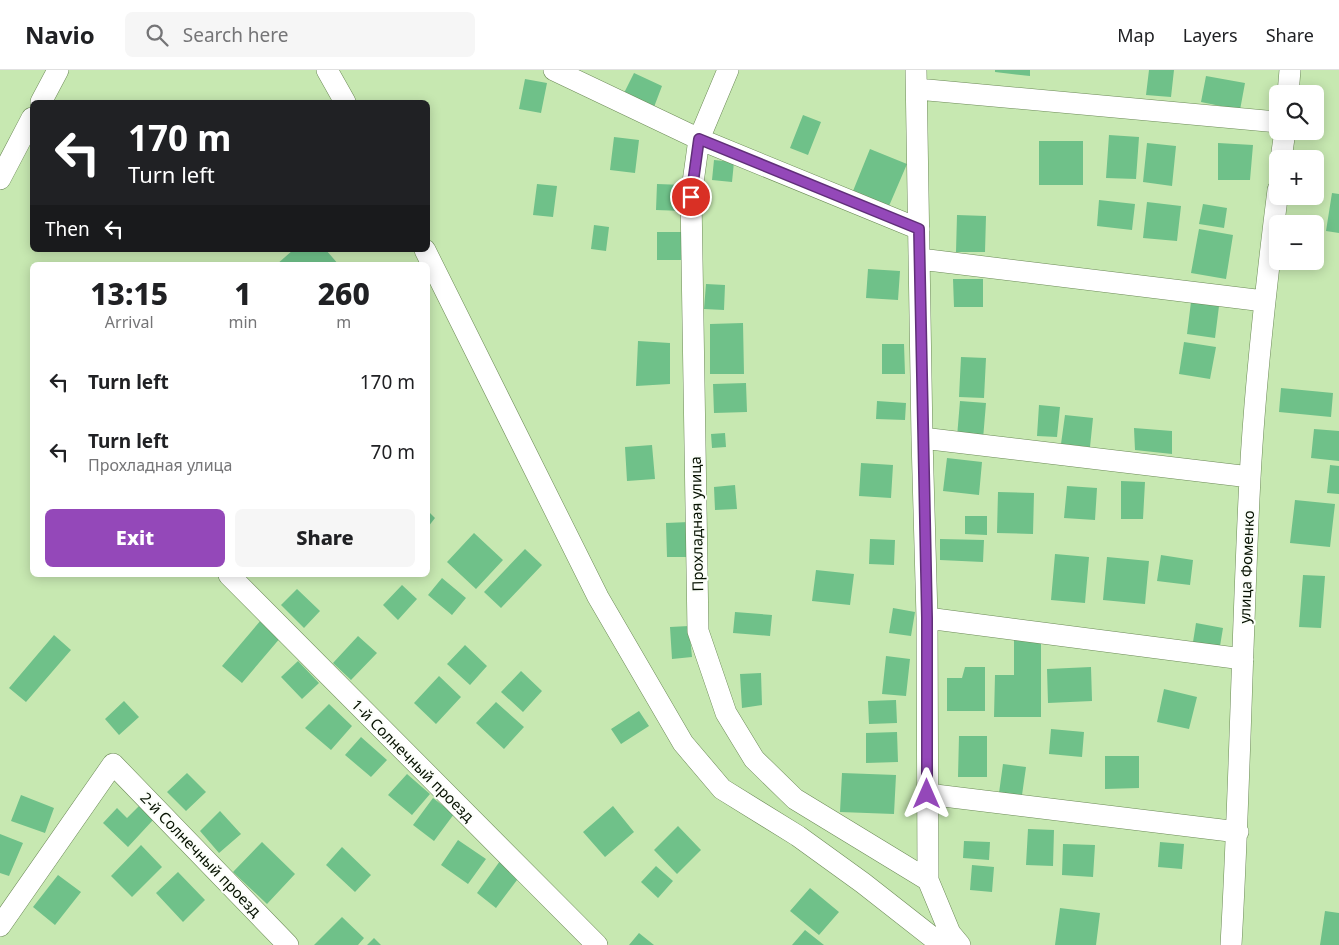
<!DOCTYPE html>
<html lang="en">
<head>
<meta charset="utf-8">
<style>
	:root { --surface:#fff; --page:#f6f6f6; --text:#202124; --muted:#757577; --line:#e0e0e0; --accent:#9448b9 }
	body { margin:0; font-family:"Noto Sans",sans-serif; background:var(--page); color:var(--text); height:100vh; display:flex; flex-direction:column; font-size:19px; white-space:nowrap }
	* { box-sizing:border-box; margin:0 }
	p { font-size:16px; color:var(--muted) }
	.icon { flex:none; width:28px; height:28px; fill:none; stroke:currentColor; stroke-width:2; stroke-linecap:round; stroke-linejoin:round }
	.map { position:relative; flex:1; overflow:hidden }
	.details { position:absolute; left:30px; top:192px; width:400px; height:315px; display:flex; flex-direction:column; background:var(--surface); border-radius:8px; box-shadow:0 2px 12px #0003 }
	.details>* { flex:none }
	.hud { position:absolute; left:30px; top:30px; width:400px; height:152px; border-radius:8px; box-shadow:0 2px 12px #0003; background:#202124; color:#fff; overflow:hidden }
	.fabs { position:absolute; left:1269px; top:15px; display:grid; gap:10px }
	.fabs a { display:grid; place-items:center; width:55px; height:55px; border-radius:8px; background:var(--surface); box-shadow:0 2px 12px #0003; font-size:25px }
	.pin { position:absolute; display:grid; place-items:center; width:42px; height:42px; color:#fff; margin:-21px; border:2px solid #fff; border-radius:50%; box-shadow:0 1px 5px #0007 }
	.me { position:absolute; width:55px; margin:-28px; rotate:0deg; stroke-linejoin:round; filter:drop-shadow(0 0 4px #0008) }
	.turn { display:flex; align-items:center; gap:18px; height:105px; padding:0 15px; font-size:22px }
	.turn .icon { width:65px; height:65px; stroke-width:2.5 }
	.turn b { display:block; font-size:35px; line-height:42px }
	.then { display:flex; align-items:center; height:48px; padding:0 15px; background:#0003; gap:10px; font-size:19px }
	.eta { display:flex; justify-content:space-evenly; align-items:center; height:85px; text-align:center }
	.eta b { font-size:30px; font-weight:800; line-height:35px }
	.cta { display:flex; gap:10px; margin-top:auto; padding:10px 15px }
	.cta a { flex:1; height:58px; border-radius:8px; background:var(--accent); color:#fff; font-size:20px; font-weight:800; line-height:58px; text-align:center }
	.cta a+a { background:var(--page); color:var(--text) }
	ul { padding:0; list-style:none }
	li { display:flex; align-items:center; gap:15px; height:70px; padding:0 15px }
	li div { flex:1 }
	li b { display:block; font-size:19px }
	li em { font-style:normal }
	header { display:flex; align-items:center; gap:30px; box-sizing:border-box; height:70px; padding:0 25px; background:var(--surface); border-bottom:1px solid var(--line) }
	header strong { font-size:24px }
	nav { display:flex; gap:28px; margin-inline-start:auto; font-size:18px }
	.search { width:350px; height:45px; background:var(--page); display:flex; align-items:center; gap:12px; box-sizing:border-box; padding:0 18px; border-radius:8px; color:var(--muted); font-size:19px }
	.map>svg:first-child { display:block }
</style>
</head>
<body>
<header>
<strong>Navio</strong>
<div class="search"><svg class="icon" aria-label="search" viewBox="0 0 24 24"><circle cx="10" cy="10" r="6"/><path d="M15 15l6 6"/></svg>Search here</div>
<nav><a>Map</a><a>Layers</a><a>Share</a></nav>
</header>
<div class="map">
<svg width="1339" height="875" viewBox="0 0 1339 875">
	<rect width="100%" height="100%" fill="#c7e8b1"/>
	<path fill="#6fc189" d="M995,0H1030V6L995,2Z
		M1149,0H1174L1171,27L1146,25Z
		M634,3L662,16L654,37L624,23Z
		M1206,6L1245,13L1240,40L1201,32Z
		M525,9L547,13L541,43L519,39Z
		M803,45L821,52L808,85L790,78Z
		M1109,65L1139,67L1136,109L1106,108Z
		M614,67L639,70L635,103L610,100Z
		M1039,71H1083V115H1039Z
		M1147,73L1176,76L1172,116L1143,112Z
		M1218,73L1253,75L1250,110H1218Z
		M870,79L907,94L889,136L853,121Z
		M714,90L734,92L732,112L712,110Z
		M537,114L557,116L553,147L533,145Z
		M657,114L684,115L683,141L656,140Z
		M1332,123L1339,124V163L1326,161Z
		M1099,130L1135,134L1132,160L1097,156Z
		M1147,132L1181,136L1177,171L1143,168Z
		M1203,134L1227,138L1224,158L1199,154Z
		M957,145L986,146L985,182H956Z
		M594,155L609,157L606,181L591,179Z
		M1199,159L1233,165L1226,209L1191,203Z
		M657,162H682V190H657Z
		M293,180H326L339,195H276Z
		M868,199L900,201L898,230L866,228Z
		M953,209H983V237H954Z
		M706,214L725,215L724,240L704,239Z
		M1191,232L1219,236L1215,268L1187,264Z
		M743,253L744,304H710V254Z
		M638,271L670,273V314L636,316Z
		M1184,272L1216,277L1210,309L1179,304Z
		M882,274H904L905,304H882Z
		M961,287L986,288L984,328L959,327Z
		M746,313L747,342L714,343L713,314Z
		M1281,318L1333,323L1331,347L1279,342Z
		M877,331L906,333L905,350L876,349Z
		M960,331L986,333L983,369L957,367Z
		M1039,335L1060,337L1057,367L1037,366Z
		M1065,345L1093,348L1090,377L1061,374Z
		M1134,358L1172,361V384L1135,380Z
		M1314,359L1339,361V391L1311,388Z
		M725,363L726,377L712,378L711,364Z
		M652,375L655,409L627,411L625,377Z
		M947,388L982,392L979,425L943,421Z
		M861,393L893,395L891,428L859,426Z
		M1330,395L1339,396V424L1327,423Z
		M1121,411L1145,412L1143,449H1121Z
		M735,415L737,439L715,440L714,417Z
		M1067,416L1097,418L1095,450L1064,448Z
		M998,422L1034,423L1033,464L997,463Z
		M1295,430L1335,434L1330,477L1290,473Z
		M428,441L435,448L428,457Z
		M965,446H987V465L965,464Z
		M689,452L690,487H667L666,453Z
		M474,463L503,490L476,519L447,492Z
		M870,469L895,470L894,495L869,494Z
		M940,469L984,470L983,492L940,490Z
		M525,479L542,495L501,538L484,522Z
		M1055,484L1089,487L1085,533L1051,530Z
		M1161,485L1193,490L1190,515L1157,511Z
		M1107,487L1149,491L1145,534L1103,530Z
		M816,500L854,504L850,535L812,531Z
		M1303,505L1325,506L1321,558L1299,557Z
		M442,508L466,528L452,545L428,525Z
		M402,515L417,529L398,550L383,535Z
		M297,519L320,541L304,558L281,535Z
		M893,538L915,542L911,566L889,563Z
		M735,542L772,545L770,566L733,563Z
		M261,550L281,567L242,613L222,596Z
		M1196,553L1223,558L1220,576L1193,572Z
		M689,556L692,587L672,589L670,557Z
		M54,565L71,580L26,632L9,618Z
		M358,566L377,583L351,610L333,593Z
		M1014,569H1041V647H994L995,605H1014Z
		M465,575L487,596L470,615L447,594Z
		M886,586L910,589L906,626L882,624Z
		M298,591L319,613L302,629L281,607Z
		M965,597H985V641H947V608H962Z
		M1091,597L1092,631L1048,633L1047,599Z
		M521,601L542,621L523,642L501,622Z
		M761,603L762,635L742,638L740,604Z
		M439,606L461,627L436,654L414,633Z
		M1164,619L1197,627L1189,659L1157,652Z
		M896,630L897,653L869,654L868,631Z
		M124,631L139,647L119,665L105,649Z
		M496,632L524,657L504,679L476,653Z
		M329,634L352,656L331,680L305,658Z
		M639,641L649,656L621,674L611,659Z
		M1051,659L1084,662L1082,687L1049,684Z
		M897,662L898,692L866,693V663Z
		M959,666H987V707H958Z
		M361,667L387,690L371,707L345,685Z
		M1105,686H1139V718L1105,719Z
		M1003,694L1026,697L1022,725L999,723Z
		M187,703L206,722L186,741L167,722Z
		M842,703L896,705L894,744L840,742Z
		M407,704L430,724L412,745L388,725Z
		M21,725L54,738L45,763L11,751Z
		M433,728L454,744L434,771L413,755Z
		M139,736L153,750L128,777L103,753L117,738L127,748Z
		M613,736L634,762L605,787L583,762Z
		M220,741L241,764L219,783L200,761Z
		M678,756L701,780L677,804L654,780Z
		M1028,759L1054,760L1053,796L1026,795Z
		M0,764L23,773L9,806L0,803Z
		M458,770L486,789L468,814L441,795Z
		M964,771L990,772L989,790L963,788Z
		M262,772L295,804L267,834L233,802Z
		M1160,772L1184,774L1182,799L1158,797Z
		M1063,774L1095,775L1093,807L1062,805Z
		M141,775L162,797L132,827L111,806Z
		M342,777L371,805L355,822L326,795Z
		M500,791L520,806L496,838L477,823Z
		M972,795L994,797L992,822L970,820Z
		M656,796L673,811L658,828L641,812Z
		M178,802L205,830L183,852L156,823Z
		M58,805L81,822L55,855L33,837Z
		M810,818L839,842L819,865L790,841Z
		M1060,838L1100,843L1096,875H1055Z
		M1325,841L1339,843V875H1320Z
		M342,847L364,868L358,875H314Z
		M805,860L824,875H792Z
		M639,863L654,875H629Z
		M374,868L381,875H367Z"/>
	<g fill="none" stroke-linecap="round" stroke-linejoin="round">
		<g stroke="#6c8a57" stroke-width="22">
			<path id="minor" d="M327,0L345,32
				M554,0L699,69L919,159
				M728,0L699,69L691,127L698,561L726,643L754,689L795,729L928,810
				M916,0L922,368L927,548L928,810L950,863L960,875
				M917,19L1278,52
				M1288,24L1290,0
				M41,32L58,0
				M1281,89L1285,61
				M0,109L32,48
				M425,180L598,527L683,673L722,719L798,766L863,813L942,875
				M920,189L1264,231
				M922,368L1250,407
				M229,505L597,875
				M927,548L1243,589
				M927,724L1238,762
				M0,856L113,694L288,875
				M1231,875C1240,719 1242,564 1250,408C1255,312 1266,216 1278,120"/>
		</g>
		<use href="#minor" stroke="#fff" stroke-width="21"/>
	</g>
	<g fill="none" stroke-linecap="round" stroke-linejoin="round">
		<g stroke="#602f78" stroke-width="12">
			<path id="route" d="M691,127L699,69L919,159L927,548V724"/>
		</g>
		<use href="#route" stroke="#9448b9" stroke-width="9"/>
	</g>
	<g text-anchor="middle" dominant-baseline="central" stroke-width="4" stroke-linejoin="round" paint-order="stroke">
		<g font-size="15" fill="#061101" stroke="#fbfef9">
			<text transform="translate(696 454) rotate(-91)">Прохладная улица</text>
			<text transform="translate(1246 497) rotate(-88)">улица Фоменко</text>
			<text transform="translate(413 690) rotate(45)">1-й Солнечный проезд</text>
			<text transform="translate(201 784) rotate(46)">2-й Солнечный проезд</text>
		</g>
	</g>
</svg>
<div class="fabs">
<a><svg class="icon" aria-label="search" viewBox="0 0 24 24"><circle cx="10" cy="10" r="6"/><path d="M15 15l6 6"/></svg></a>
<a>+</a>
<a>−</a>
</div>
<div class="pin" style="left:691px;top:127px;background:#d93025"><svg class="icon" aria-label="arrive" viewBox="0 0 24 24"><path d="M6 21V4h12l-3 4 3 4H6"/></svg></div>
<svg class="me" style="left:927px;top:724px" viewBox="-20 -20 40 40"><path d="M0-17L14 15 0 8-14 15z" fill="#9448b9" stroke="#fff" stroke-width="4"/></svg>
<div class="hud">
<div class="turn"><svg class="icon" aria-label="left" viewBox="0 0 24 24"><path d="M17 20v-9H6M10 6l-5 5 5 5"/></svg><div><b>170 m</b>Turn left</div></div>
<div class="then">Then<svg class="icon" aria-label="left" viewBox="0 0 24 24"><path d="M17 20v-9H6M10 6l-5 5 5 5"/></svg></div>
</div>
<section class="details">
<div class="eta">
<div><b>13:15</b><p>Arrival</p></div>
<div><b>1</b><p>min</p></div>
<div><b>260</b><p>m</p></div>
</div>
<ul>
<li><svg class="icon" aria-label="left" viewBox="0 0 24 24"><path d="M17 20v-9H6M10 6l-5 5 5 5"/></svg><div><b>Turn left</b></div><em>170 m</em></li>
<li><svg class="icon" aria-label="left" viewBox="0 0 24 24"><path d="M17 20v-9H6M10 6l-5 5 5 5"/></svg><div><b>Turn left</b><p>Прохладная улица</p></div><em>70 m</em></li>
</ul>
<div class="cta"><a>Exit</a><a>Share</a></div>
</section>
</div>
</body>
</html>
